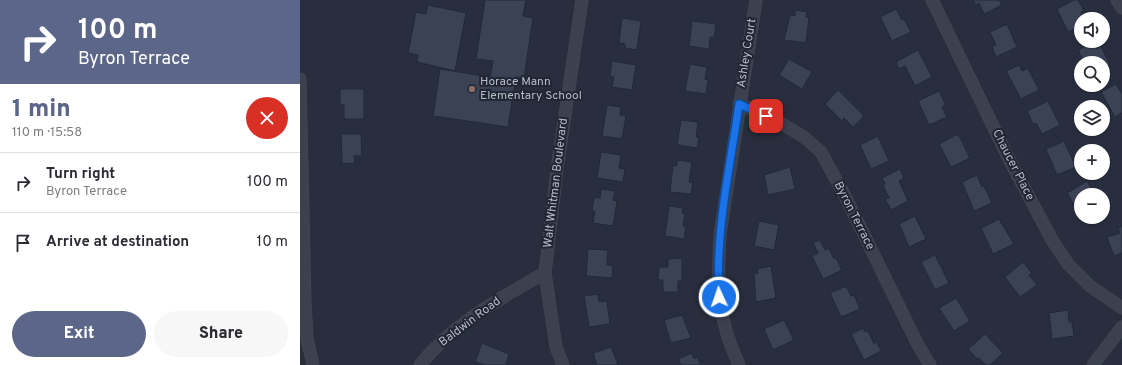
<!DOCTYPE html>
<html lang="en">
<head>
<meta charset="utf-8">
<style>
	:root { --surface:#fff; --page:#f7f7f7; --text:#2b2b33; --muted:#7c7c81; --line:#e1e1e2; --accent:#5c6688 }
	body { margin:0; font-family:Overpass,sans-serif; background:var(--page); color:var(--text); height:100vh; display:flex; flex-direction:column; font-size:15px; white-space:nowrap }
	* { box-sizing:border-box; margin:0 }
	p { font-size:13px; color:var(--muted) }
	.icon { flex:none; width:22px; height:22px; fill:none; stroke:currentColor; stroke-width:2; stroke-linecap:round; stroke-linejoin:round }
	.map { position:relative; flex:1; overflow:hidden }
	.panel { display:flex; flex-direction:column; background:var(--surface); width:300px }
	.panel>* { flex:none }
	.guide { background:#5c6688; color:#fff; overflow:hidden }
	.fabs { position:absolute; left:774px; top:12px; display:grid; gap:8px }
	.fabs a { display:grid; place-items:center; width:36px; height:36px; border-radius:50%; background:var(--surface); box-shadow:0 1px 3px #0004; font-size:20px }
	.pin { position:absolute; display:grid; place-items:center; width:34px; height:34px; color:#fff; margin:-17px; border-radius:8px; box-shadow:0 2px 6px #0006 }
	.me { position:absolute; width:44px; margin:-22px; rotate:357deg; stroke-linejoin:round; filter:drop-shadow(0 0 3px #0008) }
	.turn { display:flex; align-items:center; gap:14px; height:84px; padding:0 12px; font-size:18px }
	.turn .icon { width:52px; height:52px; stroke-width:2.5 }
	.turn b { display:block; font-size:28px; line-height:34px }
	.round { display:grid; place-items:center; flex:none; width:42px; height:42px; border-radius:21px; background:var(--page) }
	.headline { display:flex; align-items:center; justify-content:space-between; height:68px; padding:0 12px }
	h1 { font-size:24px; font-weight:800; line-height:30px; color:var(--accent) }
	.action { display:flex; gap:8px; margin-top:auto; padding:8px 12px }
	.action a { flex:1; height:46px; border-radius:24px; background:var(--accent); color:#fff; font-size:16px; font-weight:800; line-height:46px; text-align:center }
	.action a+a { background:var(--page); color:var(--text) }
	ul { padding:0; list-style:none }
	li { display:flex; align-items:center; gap:12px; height:60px; padding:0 12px; border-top:1px solid var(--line) }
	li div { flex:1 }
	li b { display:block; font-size:15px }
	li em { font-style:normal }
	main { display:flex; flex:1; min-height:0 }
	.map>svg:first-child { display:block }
</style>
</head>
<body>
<main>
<section class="panel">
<div class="guide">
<div class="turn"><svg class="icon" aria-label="right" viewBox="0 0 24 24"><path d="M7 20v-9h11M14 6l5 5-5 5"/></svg><div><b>100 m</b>Byron Terrace</div></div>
</div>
<div class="headline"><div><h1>1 min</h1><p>110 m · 15:58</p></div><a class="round" style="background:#d93025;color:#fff"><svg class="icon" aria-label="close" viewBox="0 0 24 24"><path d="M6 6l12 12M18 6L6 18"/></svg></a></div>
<ul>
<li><svg class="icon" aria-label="right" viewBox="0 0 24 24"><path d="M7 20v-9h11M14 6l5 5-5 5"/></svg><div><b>Turn right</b><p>Byron Terrace</p></div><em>100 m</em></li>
<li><svg class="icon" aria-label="arrive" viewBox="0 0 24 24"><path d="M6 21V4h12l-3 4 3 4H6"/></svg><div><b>Arrive at destination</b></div><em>10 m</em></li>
</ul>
<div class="action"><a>Exit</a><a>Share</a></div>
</section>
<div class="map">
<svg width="822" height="365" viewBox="0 0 822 365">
	<rect width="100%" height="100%" fill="#282e3e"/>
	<path fill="#3a4254" stroke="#222836" d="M185,0H226L223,16L233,18L224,78L216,77L208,127L133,116L140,69L190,77L193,61L176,59Z
		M673,0H699L702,5L684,14L679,3L676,5Z
		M774,0H778L784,11L781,12L784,19H781V26L768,32L757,9Z
		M128,5L166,13L155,71L117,62L118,55L108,53L116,12L126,14Z
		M596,9L602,20L604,19L611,32L592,41L580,17Z
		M495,10L507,12L506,17H509L506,43L484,40L490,15L495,16Z
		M322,18L341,21L337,50L325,48V44L319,43Z
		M392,21L416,24L414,38L410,37L409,49L389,46Z
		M707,24L717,47L696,57L692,47L696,45L690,32Z
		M793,43L796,49L801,46L810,65L803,69V63H784L778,50Z
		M618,50L632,77L615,86L605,66L599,69L596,62Z
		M489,59L512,72L502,89L479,75Z
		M312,61L336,65L332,90L312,87L314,77L310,76Z
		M390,64L407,67L405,79L408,80L406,94L385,91Z
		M719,65L722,71L728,68L739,90L721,99L706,71Z
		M816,84L822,94V113L815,117L801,92Z
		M40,89H64V119H44V105H40Z
		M538,90L564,116L553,127L544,118L542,121L525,104Z
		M639,91L646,105L642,107L647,117L629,125L618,101Z
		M748,101L760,125L742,134L736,123L733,124L727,111Z
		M307,105L321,107L320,115L326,116L322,139L302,136Z
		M381,120L398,122L396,137H399L397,148L377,145Z
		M41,134H61L62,156H54L55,163L42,164Z
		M658,134L670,158L651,167L639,144Z
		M578,136L589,161L571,169L560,145Z
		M764,141L776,167L757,175L746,149Z
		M301,152L321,155L319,168L325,169L323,182L297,178Z
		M377,160L392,162L389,182L393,183L391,194L370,192L373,165L377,166Z
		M490,167L495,189L468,195L464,175Z
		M600,169L604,178L599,181L608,201L591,210L585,199L589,198L583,185L585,184L582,178Z
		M677,175L682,187L684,186L692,203L674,211L662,182Z
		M787,181L795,195H781V210L777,204L775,206L767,193Z
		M301,189L315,191L313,200L317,201L313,226L293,223L295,211H292L294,197L300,198Z
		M369,206L383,208L382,213L385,214L383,226H386L384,239L365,236Z
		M615,216L626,239L609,247L599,224Z
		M699,219L714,244L693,254L681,228Z
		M459,221L479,225L474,250L454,246Z
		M822,226V253L814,256L807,237L820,233L818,228Z
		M520,240L525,250L529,248L534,259L536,258L542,270L523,279L512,256L518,253L513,243Z
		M288,249L308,250L307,265L313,266L312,278L286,276Z
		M635,255L649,283L635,290L621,262Z
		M382,258V281H378V292H363V280H358L359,267H368V259Z
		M723,262L732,273L729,275L737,285L720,297L705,277Z
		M471,266L476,298L456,302L454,274L458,273L457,269Z
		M546,286L551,296L554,295L560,309L541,317L530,293Z
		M298,294L299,302L307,301L310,324L289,327L284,296Z
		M656,298L670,321L654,331L639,308Z
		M768,310L769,322H772L774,336L752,339L749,313Z
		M382,315L391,338L371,343L364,320Z
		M484,320L494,340L473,350L464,329Z
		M563,328L565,332L568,331L574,344L577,342L581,351L564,360L551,334Z
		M685,334L703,353L690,365H686L679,358L677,359L668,349Z
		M182,343L209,354L206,365H185L175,362Z
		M311,347L318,365H297L293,353Z
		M392,353L394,359L397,357L401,365H381L378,359Z"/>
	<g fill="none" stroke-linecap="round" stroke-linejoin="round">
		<g stroke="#454a58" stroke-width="13">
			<path id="minor" d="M632,0L708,157L752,240L768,264L790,286L822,308
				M817,0L822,8
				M0,79L5,302L7,339L13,365
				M439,104L479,122L504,137L521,152L546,198L618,345L630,365
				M120,365C152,324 201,298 245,273
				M263,365L256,347L245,273L257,169L282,0
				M439,365C417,317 417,287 420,235L456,0
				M793,365L822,327"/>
		</g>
		<use href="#minor" stroke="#3c414f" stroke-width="12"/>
	</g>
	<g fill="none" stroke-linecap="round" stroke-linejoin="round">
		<g stroke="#114b97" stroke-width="10">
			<path id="route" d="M419,297C415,232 430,168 439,104L466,116"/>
		</g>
		<use href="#route" stroke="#1a73e8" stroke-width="7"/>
	</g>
	<circle fill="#8d6e63" stroke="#202634" stroke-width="1.5" cx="172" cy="89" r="4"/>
	<g text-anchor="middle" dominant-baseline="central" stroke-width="4" stroke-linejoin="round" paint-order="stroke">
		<g font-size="12" fill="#b8bcc9" stroke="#202634">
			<text transform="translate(447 53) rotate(-81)">Ashley Court</text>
			<text transform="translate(713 165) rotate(63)">Chaucer Place</text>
			<text transform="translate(256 183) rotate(-83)">Walt Whitman Boulevard</text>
			<text transform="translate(554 216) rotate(63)">Byron Terrace</text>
			<text transform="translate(170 322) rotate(-37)">Baldwin Road</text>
		</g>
		<g font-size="12" fill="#b8bcc9" stroke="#202634" text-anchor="start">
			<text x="180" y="82">Horace Mann<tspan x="180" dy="14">Elementary School</tspan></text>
		</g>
	</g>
</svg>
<div class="fabs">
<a><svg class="icon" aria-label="sound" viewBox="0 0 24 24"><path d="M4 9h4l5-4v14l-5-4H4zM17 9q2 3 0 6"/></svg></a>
<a><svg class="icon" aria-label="search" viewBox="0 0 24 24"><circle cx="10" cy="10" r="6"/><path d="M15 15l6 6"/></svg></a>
<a><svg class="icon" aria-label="layers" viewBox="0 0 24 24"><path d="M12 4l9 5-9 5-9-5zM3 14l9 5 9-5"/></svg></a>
<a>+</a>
<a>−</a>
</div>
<div class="pin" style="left:466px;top:116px;background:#d93025"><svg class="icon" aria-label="arrive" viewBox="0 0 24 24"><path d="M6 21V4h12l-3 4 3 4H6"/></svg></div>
<svg class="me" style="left:419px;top:297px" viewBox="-20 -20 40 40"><circle r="17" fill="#1a73e8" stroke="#fff" stroke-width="3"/><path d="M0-11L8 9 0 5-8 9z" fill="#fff"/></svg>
</div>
</main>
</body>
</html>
